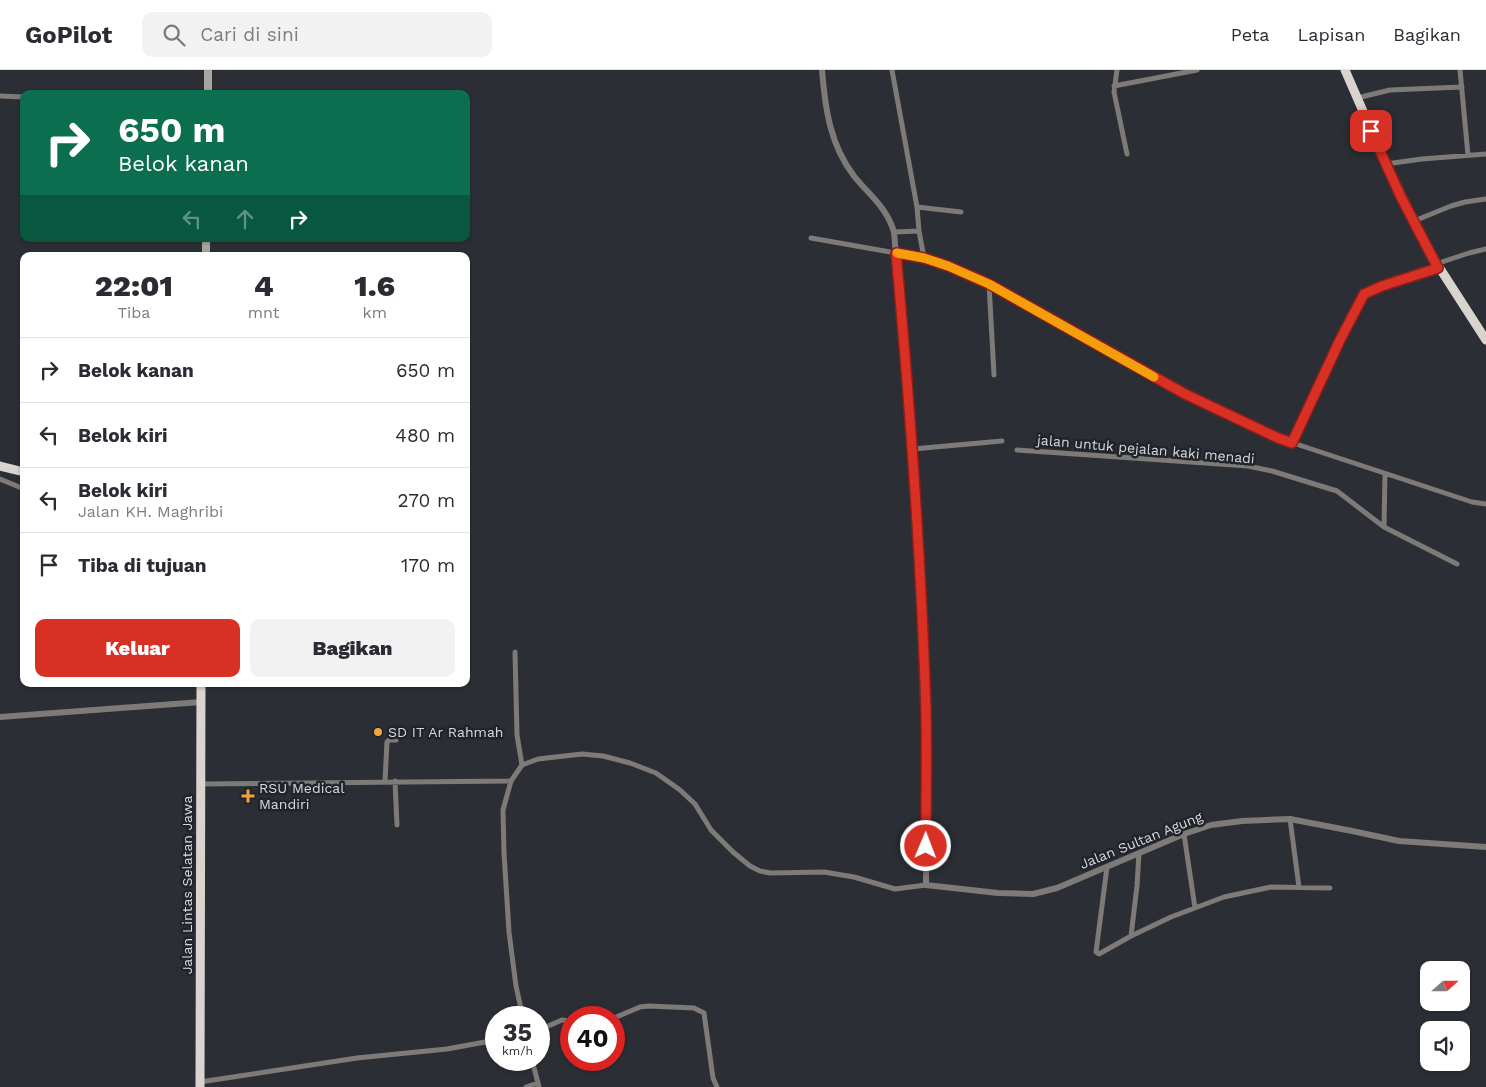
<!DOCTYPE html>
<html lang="id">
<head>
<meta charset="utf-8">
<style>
	:root { --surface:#fff; --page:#f2f2f3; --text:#2b2b33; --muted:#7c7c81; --line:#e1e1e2; --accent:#d93025 }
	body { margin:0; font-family:"Work Sans",sans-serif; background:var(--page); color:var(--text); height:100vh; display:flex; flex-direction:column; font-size:19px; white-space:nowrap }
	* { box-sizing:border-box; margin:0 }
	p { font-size:16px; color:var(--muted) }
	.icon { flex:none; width:28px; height:28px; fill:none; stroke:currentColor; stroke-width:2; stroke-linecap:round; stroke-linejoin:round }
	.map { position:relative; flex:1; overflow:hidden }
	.details { position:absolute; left:20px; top:182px; width:450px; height:435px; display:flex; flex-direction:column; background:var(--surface); border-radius:10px; box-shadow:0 1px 4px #0004 }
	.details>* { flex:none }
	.guide { position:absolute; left:20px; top:20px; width:450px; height:152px; border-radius:10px; box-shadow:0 1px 4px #0004; background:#0b6e4f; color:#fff; overflow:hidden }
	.needle { width:32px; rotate:69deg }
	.buttons { position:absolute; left:1420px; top:891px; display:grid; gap:10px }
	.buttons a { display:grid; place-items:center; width:50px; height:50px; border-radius:10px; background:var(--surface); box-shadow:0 1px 4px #0004; font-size:25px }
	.speed { position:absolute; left:485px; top:936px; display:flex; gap:10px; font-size:25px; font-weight:700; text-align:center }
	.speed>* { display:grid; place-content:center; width:65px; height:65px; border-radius:50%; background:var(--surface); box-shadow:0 1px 4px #0004; line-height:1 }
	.speed small { font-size:12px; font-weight:400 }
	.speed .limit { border:8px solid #d22; background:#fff; color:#111 }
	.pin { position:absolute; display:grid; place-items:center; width:42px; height:42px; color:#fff; margin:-21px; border-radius:10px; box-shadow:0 2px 8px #0006 }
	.me { position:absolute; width:55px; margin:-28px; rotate:1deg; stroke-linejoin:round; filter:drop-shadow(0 0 4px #0008) }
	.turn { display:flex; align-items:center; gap:18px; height:105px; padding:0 15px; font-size:22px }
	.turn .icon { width:65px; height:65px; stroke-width:2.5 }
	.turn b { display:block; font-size:35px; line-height:42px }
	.lanes { display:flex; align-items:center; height:48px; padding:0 15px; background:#0003; justify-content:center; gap:25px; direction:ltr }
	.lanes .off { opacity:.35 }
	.eta { display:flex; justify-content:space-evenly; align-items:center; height:85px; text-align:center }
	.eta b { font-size:30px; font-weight:800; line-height:35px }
	.action { display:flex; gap:10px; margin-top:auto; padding:10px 15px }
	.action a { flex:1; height:58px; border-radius:10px; background:var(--accent); color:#fff; font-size:20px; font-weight:800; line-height:58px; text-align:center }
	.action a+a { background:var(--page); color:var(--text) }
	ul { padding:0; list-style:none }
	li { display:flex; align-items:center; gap:15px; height:65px; padding:0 15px; border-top:1px solid var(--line) }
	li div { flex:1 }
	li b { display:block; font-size:19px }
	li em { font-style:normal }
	header { display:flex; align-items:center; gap:30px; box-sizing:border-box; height:70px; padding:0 25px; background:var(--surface); border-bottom:1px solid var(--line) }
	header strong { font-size:24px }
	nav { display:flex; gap:28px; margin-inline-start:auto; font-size:18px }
	.search { width:350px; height:45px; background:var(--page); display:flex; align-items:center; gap:12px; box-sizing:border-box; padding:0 18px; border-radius:10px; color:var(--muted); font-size:19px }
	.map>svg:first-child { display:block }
</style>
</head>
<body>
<header>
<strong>GoPilot</strong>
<div class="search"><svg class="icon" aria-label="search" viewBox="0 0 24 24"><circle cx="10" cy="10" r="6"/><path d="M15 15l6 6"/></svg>Cari di sini</div>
<nav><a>Peta</a><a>Lapisan</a><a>Bagikan</a></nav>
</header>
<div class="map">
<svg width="1486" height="1017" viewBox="0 0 1486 1017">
	<rect width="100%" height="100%" fill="#2b2f35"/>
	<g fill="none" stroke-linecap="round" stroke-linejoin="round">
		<path stroke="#7d7a77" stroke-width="5" d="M892,0L917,137L961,142
			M1117,0L1114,22L1127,84
			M1460,0L1468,85
			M1114,16L1197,0
			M0,26L24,27
			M1357,28L1390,20L1462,17
			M1386,94L1422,89L1486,84
			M1414,151L1451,136L1465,132L1486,129
			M919,161L924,188
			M894,162L919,161L917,137
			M811,168L924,188L948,196L989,214L1185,324L1278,368L1472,432L1486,434
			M1436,194L1469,183L1486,179
			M989,214L994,305
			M1292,373L1340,270L1364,224L1382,216L1438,198
			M913,379L1002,371
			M1017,380L1248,396L1272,401L1337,421L1384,457L1385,404
			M0,409L24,419
			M1384,457L1457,494
			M515,582L517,665L522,695
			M385,711L387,672L389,670H396
			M395,711L397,755
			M201,714L511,711
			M1290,749L1299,817
			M1184,764L1195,838
			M1107,797L1096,882L1099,884L1131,866L1171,847L1224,827L1271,817L1330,818
			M1131,866L1137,816L1139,783
			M523,948L516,916L509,862L504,783L503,740L511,711L522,695L538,689L582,684L603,686L630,693L656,703L680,720L695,734L711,760L733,782L750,796L760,801L770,803L824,802L854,807L895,819L926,815
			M614,948L640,937L649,936L694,938L704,943L713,1008L717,1017
			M539,960L562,950L571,951
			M532,990L539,1017
			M200,1012L357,988L447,979L496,970
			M526,1017L538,1013"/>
		<path stroke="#7d7a77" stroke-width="6" d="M822,0C825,38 830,75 854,106C870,126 886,136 894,162L913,379L926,641V815L998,823L1033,824L1057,818L1184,764L1211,755L1242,751L1290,749L1352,761L1399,771L1486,777
			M0,647L201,632"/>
		<path stroke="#a9a5a0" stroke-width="8" d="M208,24V0
			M206,186V169"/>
		<path stroke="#dad4ce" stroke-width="9" d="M1345,0L1386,94L1430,183L1486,270
			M0,396L24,402
			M200,1017L201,614"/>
	</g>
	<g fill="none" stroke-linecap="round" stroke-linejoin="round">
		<g stroke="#8d1f18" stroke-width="12">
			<path id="route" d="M926,776C926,731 927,686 926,640C921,487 910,335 896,183L924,188L948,196L989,214L1185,324L1278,368L1292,373L1340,270L1364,224L1382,216L1438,198L1401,127L1371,61"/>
		</g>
		<use href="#route" stroke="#d93025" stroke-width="9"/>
		<path stroke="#f59e0b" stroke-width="9" d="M897,183L924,188L948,196L989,214L1154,307"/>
	</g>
	<g fill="#f3a442" stroke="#21252b" stroke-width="2">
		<circle cx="378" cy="662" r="5"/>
		<path d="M245.5 718.5h5v5h5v5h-5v5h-5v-5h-5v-5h5z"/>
	</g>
	<g text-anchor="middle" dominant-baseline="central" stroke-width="5" stroke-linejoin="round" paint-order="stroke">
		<g font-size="14" fill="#d6d9dd" stroke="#21252b">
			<text transform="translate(1146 379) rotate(5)">jalan untuk pejalan kaki menadi</text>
			<text transform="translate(1141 770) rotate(-22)">Jalan Sultan Agung</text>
			<text transform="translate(187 815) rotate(-90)">Jalan Lintas Selatan Jawa</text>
		</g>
		<g font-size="14" fill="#d6d9dd" stroke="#21252b" text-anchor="start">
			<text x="388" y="662">SD IT Ar Rahmah</text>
			<text x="259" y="718">RSU Medical<tspan x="259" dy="16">Mandiri</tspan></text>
		</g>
	</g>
</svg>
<div class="buttons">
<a><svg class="needle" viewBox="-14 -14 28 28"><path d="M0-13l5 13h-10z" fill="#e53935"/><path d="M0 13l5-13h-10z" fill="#7c7c81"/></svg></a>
<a><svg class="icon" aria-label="sound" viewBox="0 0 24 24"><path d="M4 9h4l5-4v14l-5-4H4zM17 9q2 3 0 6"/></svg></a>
</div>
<div class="speed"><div>35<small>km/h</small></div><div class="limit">40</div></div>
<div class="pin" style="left:1371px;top:61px;background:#d93025"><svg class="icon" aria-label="arrive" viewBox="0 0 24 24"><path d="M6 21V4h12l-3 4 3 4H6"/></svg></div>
<svg class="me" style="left:926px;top:776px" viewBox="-20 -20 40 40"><circle r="17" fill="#d93025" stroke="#fff" stroke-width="3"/><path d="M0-11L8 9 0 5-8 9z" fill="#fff"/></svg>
<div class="guide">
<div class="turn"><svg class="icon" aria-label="right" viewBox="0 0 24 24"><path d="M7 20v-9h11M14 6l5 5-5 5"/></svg><div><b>650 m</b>Belok kanan</div></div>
<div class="lanes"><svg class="icon off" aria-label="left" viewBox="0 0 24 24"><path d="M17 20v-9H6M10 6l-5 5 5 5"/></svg><svg class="icon off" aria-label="ahead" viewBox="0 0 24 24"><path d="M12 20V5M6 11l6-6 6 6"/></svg><svg class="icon" aria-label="right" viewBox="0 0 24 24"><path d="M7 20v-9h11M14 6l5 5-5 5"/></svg></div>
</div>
<section class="details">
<div class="eta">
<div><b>22:01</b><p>Tiba</p></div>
<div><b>4</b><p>mnt</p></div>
<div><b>1.6</b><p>km</p></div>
</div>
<ul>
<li><svg class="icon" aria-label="right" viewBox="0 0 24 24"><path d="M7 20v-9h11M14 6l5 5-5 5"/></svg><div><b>Belok kanan</b></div><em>650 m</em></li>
<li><svg class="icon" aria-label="left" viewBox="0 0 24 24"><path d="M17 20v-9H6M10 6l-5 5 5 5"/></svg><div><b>Belok kiri</b></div><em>480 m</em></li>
<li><svg class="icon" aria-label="left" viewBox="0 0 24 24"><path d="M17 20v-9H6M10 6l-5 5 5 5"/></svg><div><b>Belok kiri</b><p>Jalan KH. Maghribi</p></div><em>270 m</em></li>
<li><svg class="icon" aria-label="arrive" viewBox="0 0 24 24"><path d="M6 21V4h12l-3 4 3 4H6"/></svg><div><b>Tiba di tujuan</b></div><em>170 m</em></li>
</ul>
<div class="action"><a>Keluar</a><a>Bagikan</a></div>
</section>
</div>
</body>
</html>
